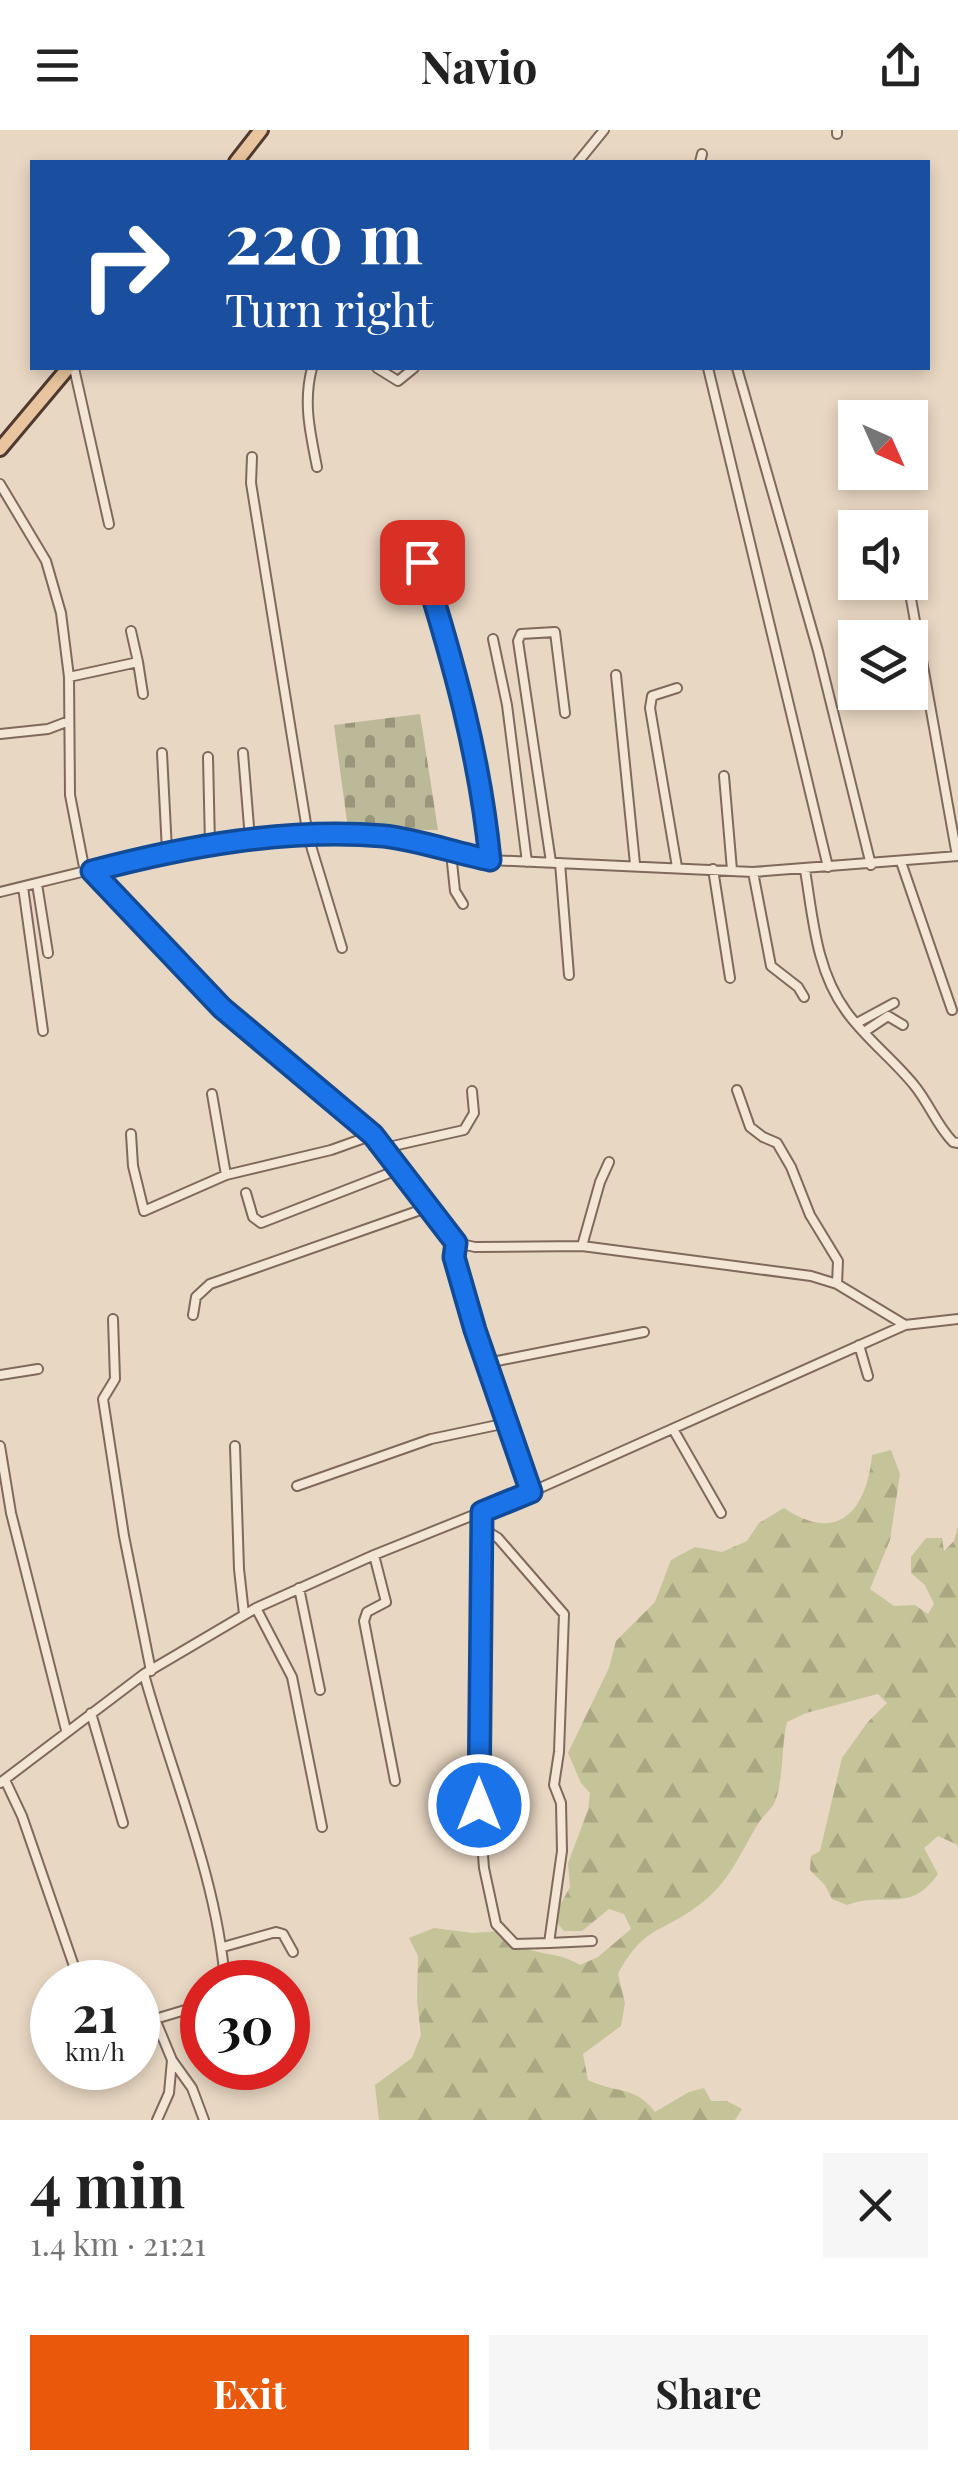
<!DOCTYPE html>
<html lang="en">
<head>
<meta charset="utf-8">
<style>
	:root { --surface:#fff; --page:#f6f6f6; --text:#222; --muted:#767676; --accent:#ea580c }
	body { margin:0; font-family:"Playfair Display",serif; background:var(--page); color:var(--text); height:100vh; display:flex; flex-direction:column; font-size:38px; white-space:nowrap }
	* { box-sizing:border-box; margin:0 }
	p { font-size:32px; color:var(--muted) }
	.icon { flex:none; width:55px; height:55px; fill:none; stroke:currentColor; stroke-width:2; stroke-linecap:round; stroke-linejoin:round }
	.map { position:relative; height:1990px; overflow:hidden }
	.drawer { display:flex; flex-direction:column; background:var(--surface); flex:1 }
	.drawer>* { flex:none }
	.top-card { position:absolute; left:30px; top:30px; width:900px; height:210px; border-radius:0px; box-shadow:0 5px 15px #0003; background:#1a4fa0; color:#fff; overflow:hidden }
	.needle { width:65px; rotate:135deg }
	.controls { position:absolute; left:838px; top:270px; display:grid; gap:20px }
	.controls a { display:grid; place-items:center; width:90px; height:90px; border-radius:0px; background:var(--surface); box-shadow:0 5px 15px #0003; font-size:50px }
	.speed { position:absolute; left:30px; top:1830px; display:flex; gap:20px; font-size:50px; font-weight:700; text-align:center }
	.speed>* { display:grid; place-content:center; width:130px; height:130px; border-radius:50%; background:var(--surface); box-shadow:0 5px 15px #0003; line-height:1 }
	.speed small { font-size:25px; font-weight:400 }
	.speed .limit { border:15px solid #d22; background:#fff; color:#111 }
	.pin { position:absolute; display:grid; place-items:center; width:85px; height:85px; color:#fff; margin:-42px; border-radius:20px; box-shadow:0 5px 15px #0006 }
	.me { position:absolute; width:110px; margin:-55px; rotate:0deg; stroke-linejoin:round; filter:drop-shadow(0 0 8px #0008) }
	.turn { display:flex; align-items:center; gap:35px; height:210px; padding:0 30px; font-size:45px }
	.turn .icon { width:130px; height:130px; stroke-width:2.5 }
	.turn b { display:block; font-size:70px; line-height:85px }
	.round { display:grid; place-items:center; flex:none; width:105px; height:105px; border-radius:0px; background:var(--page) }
	.headline { display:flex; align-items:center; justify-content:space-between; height:170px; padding:0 30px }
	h1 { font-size:60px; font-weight:700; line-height:75px }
	.primary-button { display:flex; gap:20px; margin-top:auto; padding:20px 30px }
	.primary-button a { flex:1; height:115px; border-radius:0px; background:var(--accent); color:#fff; font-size:40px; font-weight:700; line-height:115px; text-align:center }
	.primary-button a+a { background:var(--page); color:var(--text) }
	header { display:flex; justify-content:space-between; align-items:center; height:130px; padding:0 30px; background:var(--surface); font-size:45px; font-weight:700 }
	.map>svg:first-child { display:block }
</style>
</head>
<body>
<header><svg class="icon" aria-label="menu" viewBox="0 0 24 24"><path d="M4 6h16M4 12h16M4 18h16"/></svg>Navio<svg class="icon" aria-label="share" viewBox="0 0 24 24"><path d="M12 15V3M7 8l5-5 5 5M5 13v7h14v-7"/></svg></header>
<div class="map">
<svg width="958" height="1990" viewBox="0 0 958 1990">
	<defs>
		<pattern id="forest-firs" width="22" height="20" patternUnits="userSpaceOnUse" patternTransform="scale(2.5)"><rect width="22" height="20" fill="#c5c398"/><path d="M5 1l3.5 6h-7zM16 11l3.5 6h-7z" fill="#aaa783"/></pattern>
		<pattern id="cemetery-stones" width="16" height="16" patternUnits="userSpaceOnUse" patternTransform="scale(2.5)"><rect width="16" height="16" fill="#bbb997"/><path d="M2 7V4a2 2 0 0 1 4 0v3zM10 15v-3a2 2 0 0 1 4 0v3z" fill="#99967b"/></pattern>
	</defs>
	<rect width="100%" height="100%" fill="#e8d7c3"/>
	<path fill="url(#forest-firs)" d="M891,1320L900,1344L890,1410L870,1459L894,1476L915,1475L928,1484L934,1474L925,1455L911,1443V1427L926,1408H942L944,1421L954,1411L958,1396V1715L938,1706L924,1718L938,1744C909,1785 886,1760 847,1775L832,1769L825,1755L810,1740L811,1726L820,1721L842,1628L867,1593L887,1573L878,1564L806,1583L787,1592C781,1617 784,1644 776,1669C773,1679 763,1685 758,1694C739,1725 729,1753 699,1775C661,1804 644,1795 618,1844L625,1873L621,1896L583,1924L588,1950C616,1964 635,1955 655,1982L689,1962L704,1958L711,1971H727L742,1979L735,1990H379L375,1955L412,1928L421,1905L417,1870L418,1826L409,1808L434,1798L473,1803L498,1801C510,1809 520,1818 534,1821C553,1826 561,1824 580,1835L598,1827L631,1799L624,1784L609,1779L582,1801H564L553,1788L570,1757L568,1733L588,1680L590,1663L581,1653L568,1623L609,1538L616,1511L655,1472L671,1430L695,1417L722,1422L747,1411L759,1393L784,1378C838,1415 867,1380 872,1325Z"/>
	<path fill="url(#cemetery-stones)" d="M420,584L438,700L348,699L334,595Z"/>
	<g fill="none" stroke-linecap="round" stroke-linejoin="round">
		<g stroke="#80695c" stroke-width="12">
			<path id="minor" d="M837,0V4
				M578,32L604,0
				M700,32L702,24
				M74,238L109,394
				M312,238C303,272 310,302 317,337
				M377,238L398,251L414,238
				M708,238L828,737
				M737,238L818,521L871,735
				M252,327L251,353L308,706L342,818
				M0,354L46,431L61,483L69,547L70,665L85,742
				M413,402C447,510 479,617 490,730
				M908,452L957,726
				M131,501L138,532
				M493,509L507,575L527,732
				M616,545L635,734
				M69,547L138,532L143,564
				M0,604L48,599L69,591
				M162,623L167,721
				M243,623L250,709
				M208,627L210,715
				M724,646L732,740
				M451,723L455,761L463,774
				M551,732L518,511L521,504L555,502L565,583
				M901,732L952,880
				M560,733L569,845
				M677,737L650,578L652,566L677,558
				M713,739L730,848
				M805,740C813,788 816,840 846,881C865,908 893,929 914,955C929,973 937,996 953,1012L958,1013
				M92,741L222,878L373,1005L456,1113L475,1117L582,1116L811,1146L837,1154L905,1195L958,1189
				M753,742L771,836L798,857L804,867
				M37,754L48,823
				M23,757L43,901
				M0,762L167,721L250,709L308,706H383L490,730L753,742L958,726
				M857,893L894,873
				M864,902L888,886L903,895
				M737,960L750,997L763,1007L777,1013L791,1037L810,1085L838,1131L837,1154
				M212,964L226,1045
				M131,1004L133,1036L144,1081L226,1045L331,1020L373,1005
				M384,1018L464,1000L474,983L472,961
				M246,1063L253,1087L261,1093L400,1039
				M456,1113L455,1127L475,1200L531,1362
				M582,1116L600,1052L609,1032
				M193,1185L196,1167L210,1154L429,1077
				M113,1189L115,1249L103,1269L124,1406L151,1541
				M859,1215L868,1246
				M487,1233L644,1202
				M0,1245L38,1239
				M673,1299L721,1383
				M0,1316L11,1383L66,1600
				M235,1316L239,1439L244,1484
				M297,1356L431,1309L507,1293
				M482,1382L479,1675L484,1738L496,1794L515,1814L549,1813
				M482,1398L498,1408L564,1484L559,1622L554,1655L561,1673L562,1721L549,1813L592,1811
				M374,1425L386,1472L367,1482L364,1491L395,1651
				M299,1458L320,1560
				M256,1478L292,1547L322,1697
				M144,1544C172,1646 217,1747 225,1852
				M91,1583L123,1693
				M5,1650L22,1686L75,1839
				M0,1653L144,1544L256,1478L374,1425L531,1362L905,1195
				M223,1817L276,1802L283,1804L293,1822
				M202,1889L199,1911L202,1923
				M172,1930L192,1958L204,1990
				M157,1990L169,1963L172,1930L155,1889L202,1875"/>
		</g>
		<g stroke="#4f3930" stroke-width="18">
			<path id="primary" d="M236,32L261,0
				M0,319L68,238"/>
		</g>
		<use href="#minor" stroke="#f4e6d5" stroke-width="8"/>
		<use href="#primary" stroke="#e8c59e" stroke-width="12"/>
	</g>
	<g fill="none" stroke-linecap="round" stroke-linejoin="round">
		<g stroke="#114b97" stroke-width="25">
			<path id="route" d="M422,432C453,530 480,627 490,730C455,723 419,710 384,706C285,698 187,716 92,741L222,878L373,1005L456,1113L454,1127L475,1200L531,1362L482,1382L479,1675"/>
		</g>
		<use href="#route" stroke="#1a73e8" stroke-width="18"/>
	</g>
</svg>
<div class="controls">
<a><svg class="needle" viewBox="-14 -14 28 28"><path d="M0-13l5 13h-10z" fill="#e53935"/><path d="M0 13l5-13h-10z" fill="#767676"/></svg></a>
<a><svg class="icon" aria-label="sound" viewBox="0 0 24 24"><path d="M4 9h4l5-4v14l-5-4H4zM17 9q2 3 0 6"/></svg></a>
<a><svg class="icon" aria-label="layers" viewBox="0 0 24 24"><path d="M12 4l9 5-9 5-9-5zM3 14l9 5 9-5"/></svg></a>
</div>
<div class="speed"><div>21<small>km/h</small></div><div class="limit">30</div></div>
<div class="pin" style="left:422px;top:432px;background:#d93025"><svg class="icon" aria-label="arrive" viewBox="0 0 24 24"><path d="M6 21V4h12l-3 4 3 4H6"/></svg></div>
<svg class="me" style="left:479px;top:1675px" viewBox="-20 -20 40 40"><circle r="17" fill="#1a73e8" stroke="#fff" stroke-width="3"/><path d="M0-11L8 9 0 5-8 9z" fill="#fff"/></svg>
<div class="top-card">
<div class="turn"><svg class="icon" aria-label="right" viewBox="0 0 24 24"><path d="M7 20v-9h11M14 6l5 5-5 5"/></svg><div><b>220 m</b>Turn right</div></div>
</div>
</div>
<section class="drawer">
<div class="headline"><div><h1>4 min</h1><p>1.4 km · 21:21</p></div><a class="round"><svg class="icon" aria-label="close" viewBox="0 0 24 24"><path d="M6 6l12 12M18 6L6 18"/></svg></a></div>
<div class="primary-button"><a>Exit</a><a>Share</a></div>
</section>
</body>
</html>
